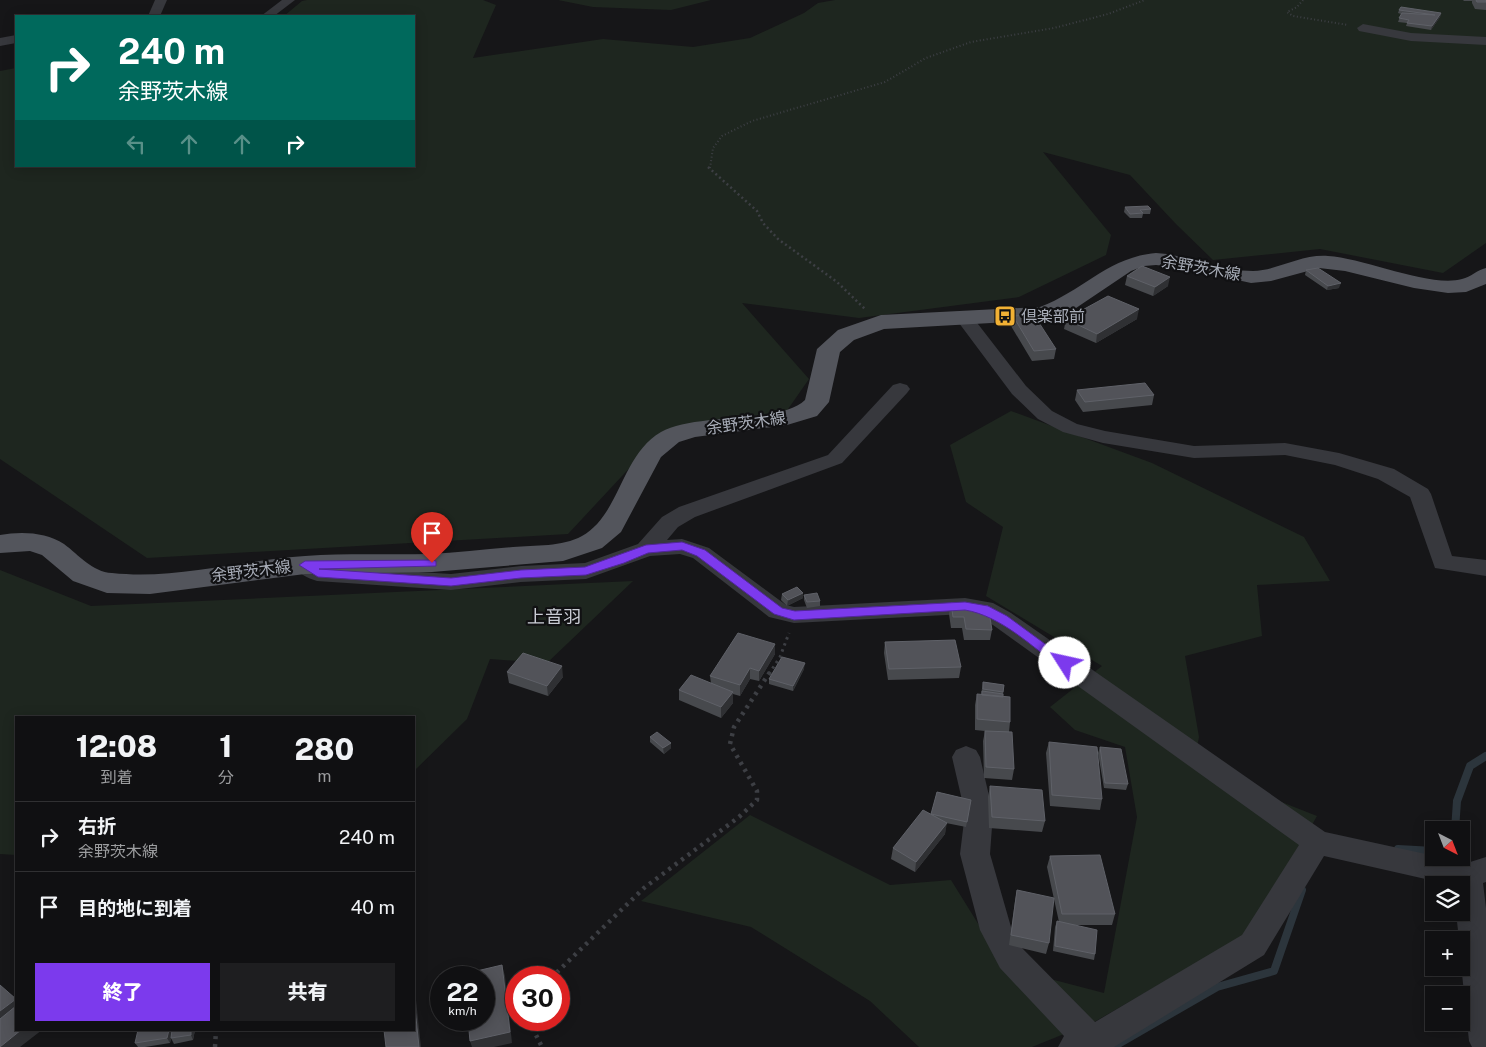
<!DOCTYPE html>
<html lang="ja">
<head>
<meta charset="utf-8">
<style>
	:root { --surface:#101012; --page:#1e1e20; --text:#f1f3f6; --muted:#9c9d9f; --line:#303032; --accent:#7c3aed }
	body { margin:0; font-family:"Public Sans","Noto Sans JP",sans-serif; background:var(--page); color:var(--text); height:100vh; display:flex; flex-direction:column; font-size:19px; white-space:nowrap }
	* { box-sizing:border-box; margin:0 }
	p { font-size:16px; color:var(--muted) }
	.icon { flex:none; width:28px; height:28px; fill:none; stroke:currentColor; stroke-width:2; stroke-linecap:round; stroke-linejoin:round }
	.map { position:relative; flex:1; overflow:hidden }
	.panel { position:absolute; left:15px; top:716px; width:400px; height:315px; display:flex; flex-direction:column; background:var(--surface); border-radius:0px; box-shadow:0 2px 12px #0003,0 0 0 1px var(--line) }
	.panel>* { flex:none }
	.hud { position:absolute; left:15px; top:15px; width:400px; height:152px; border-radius:0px; box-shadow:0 2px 12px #0003,0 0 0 1px var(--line); background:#00695c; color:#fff; overflow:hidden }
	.needle { width:32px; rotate:138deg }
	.buttons { position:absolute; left:1425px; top:821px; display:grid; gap:10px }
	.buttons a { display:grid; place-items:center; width:45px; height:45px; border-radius:0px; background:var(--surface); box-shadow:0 2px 12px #0003,0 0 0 1px var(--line); font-size:25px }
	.speed { position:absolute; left:430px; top:966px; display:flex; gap:10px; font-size:25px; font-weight:700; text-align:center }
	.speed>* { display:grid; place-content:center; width:65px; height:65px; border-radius:50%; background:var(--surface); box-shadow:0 2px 12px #0003,0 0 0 1px var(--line); line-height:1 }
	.speed small { font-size:12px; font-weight:400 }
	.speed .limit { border:8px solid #d22; background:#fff; color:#111 }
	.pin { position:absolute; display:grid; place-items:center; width:42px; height:42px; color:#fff; margin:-51px -21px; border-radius:50% 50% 50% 0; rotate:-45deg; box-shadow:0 0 5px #0007 }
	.pin .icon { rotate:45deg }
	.me { position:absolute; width:55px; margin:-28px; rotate:305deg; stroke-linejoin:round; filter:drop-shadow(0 0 4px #0008) }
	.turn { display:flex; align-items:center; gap:18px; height:105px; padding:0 20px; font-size:22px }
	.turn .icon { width:65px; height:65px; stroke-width:2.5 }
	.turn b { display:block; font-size:35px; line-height:42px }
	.lanes { display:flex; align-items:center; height:48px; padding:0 20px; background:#0003; justify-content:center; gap:25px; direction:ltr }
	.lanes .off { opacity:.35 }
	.eta { display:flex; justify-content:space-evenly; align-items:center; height:85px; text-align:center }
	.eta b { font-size:30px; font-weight:800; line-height:35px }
	.primary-button { display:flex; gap:10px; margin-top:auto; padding:10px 20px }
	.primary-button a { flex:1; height:58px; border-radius:0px; background:var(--accent); color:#fff; font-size:20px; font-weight:800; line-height:58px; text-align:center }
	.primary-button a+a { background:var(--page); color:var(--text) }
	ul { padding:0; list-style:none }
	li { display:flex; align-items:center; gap:15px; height:70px; padding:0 20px; border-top:1px solid var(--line) }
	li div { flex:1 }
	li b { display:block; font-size:19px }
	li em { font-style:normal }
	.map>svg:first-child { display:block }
</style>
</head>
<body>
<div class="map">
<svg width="1486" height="1047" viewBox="0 0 1486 1047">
	<rect width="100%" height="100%" fill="#161618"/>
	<path fill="#1e261f" d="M307,0H483L496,5L473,58L603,39L693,47L750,38L804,13L818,3L835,0H1486V243L1443,273L1320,249L1213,260L1176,224L1130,175L1043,152L1111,235L1106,255L1019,297L859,318L742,303L809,379L786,412L663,432L568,534L147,558L0,459V71L16,68V166H414V16H284L302,1Z
		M558,0H711L671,10L593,7Z
		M1011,411L1152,463L1304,537L1330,581L1257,585L1262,636L1185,656L1199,737L1193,767L1317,816L1252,931L1096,1021L1032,1047H919L870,1001L751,927L641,901L750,815L890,885L951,880L1005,967L1104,993L1137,817L1125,747L1075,730L1050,707L1102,666L986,596L1003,527L966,502L950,445Z
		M0,570L91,606L633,581L547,663L490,659L467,719L414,771V718H16V855L0,854Z"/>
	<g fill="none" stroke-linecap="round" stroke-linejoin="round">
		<path stroke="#2c353c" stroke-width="8" d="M1455,830L1457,801L1470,766L1486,756
			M1398,849L1434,851
			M1113,1047L1217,987L1274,971L1302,890"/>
		<path stroke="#3d3f44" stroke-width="2" stroke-dasharray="1 2.5" stroke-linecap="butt" d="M1303,0L1297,7L1287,12L1293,16L1348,25
			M710,168L713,148L722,136L752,121L885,82L926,58L971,42L1054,28L1108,14L1145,0"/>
		<path stroke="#3d3f44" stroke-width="2.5" stroke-dasharray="2 3" stroke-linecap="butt" d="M708,167L757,211L763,223L778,239L837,282L865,309"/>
		<path stroke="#3d3f44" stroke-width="3" stroke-dasharray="2.5 4" stroke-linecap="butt" d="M769,674L780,657L789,633"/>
		<path stroke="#3d3f44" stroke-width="4.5" stroke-dasharray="3 5" stroke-linecap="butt" d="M551,978L644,888L739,817L757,800V791L730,744L734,727L770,672
			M539,1020L535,1033L542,1047
			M215,1047L216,1030"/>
		<path fill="#37383d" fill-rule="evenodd" d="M155,0H167L160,16H148Z
			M282,0H295L274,16H261Z
			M1363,24L1411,33L1486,37V45L1411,41L1359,31L1357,28Z
			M16,35V43L0,46V38Z
			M965,314L971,315L1026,386L1052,411L1077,424L1105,431L1194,446L1285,443L1339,453L1394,469L1428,489L1431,494L1452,556L1486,560V576L1435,568L1410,497L1378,479L1335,465L1285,455L1194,458L1103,443L1063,432L1038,419L1012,394L956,319L959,315Z
			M900,383L907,385L910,389L907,393L842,463L695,517L678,527L667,540L682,539L709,548L786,605L794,607L965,598L993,603L1011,613L1325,832L1467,863L1486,857V882L1483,883L1486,908V1047H1472L1469,1041L1461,964V940H1459L1456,912H1461V885H1452L1324,856L1264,955L1114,1047H1058L1064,1036L1000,968L980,930L960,854L965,813L952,757L956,750L966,746L976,750L980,757L993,813L990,854L1011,927L1022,948L1095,1022L1242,935L1299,845L993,625L978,616L965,614L794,623L769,617L693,558L680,554L650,556L586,579L521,582L451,590L317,581C307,578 299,574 293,565L297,560L305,557L322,566L451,574L521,566L585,563L638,544L662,517L679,507L828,455L893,385Z"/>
		<path fill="#53555c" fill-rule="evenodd" d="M1156,253C1189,255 1220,271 1253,271C1279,270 1301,254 1328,256C1364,258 1430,288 1462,279C1471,277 1477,270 1486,268V284L1466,292L1448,293L1414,288L1345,271L1319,268L1271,281L1251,283L1183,268L1156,265L1144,266L1131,271L1076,308L1043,320L884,329L854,340L840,352L829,402L817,416L787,425L695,437L679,442L661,457L621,532L602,548L563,561L432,572L305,574L150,594L107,593L73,581L42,555L30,551L0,553V535C21,531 46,532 64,544C79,555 92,572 112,573C176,580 242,560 305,556C346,553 388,555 429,554C457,553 485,549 513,547C535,545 562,547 582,536C620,515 621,455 661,432C696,412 781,424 805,400L817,349L838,330L881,315L1040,307C1083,291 1108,257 1156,253Z"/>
	</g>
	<path fill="#47494d" d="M1463,0H1486V10L1475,9L1472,3V1H1464Z
		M1399,10L1441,13L1440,17L1431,30L1406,26L1407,23L1398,22L1401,14L1398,13Z
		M1125,207L1151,209L1150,214H1143L1142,218H1130L1124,212Z
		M1306,270L1339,288L1327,290L1305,275Z
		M1127,276L1168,286L1153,296L1125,285Z
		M1013,316L1056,349L1054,359L1032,361L1011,326Z
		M1066,319H1137L1096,343L1064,329Z
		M1077,390L1154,395L1152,405L1083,412L1075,400Z
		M803,593V598L787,606L781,600L782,594Z
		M804,595L820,601V606L807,608L804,600Z
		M951,603L964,606L992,630L990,640H964L962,628H951L949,614Z
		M885,642L961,667L959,678L888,680L884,653Z
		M775,644V654L759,681L750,679L740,696L733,694V703L721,718L679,700V690L711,683L710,676Z
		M804,669L793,691L769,684V679Z
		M507,672L563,677L548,696L509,683Z
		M983,682L1004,685L1003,697L1010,722L1009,732L1014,769L1012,780L984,778L983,741L985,731L975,730V705L977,694L981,695Z
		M650,737L671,743V748L664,754L650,742Z
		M1049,742L1102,799L1100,810L1050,806L1046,753Z
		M1100,747L1128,784L1126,790L1104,788L1098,753Z
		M990,786L1045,821L1042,832L989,828L988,797Z
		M937,792L971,800L966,827L946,823L945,834L915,872L891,859L893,848L931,815Z
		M1050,856L1115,914L1112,925H1074L1095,954L1094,960L1053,951L1055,927L1057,921L1059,922L1047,867Z
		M1017,890L1049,943L1046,954L1009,945L1015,901Z
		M195,1030L193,1040L174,1044L171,1038L170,1043L145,1047H138L135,1043Z"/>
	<path fill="#2f3033" d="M1441,13L1440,17L1431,30L1432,26Z
		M1170,277L1168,286L1153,296L1155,287Z
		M1341,283L1339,288L1327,290L1328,286Z
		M1139,309L1137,319L1096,343L1097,334Z
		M803,593V598L787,606L788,600Z
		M775,644V654L759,681V671Z
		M805,663L804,669L793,691V686Z
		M562,666L563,677L548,696L547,686Z
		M750,668V679L740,696V685Z
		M733,692V703L721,718V707Z
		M671,743V748L664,754L663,748Z
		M947,823L945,834L915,872L916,862Z
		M502,965L505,976L512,1043L494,1047H472L470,1041Z
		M414,993L416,1000L421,1047H419Z
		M16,999V1014L0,1028V1011Z
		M21,1030H42L20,1047H0Z
		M169,1030H173L170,1043L167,1038Z
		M191,1030H195L193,1040L191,1035Z"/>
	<path fill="#525359" stroke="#5f6168" d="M1476,0H1486V2H1477Z
		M1401,7L1441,13L1432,26L1407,23L1409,20L1399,18L1402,13L1435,15L1399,10Z
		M1148,206L1151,209L1140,210L1143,213L1130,214L1125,207Z
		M1142,266L1170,277L1155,287L1127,276Z
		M1318,268L1341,283L1328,286L1306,270Z
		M1108,296L1139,309L1097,334L1066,319Z
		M1034,315L1056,349L1034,351L1013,316Z
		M1145,383L1154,395L1085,402L1077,390Z
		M797,587L803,593L788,600L782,594Z
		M817,593L820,601L807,602L804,595Z
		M951,603H964V606H988L992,630L966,629L964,617H953Z
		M738,633L775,644L759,671L750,668L740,685L710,676Z
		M955,640L961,667L889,669L885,642Z
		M523,653L562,666L547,686L507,672Z
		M782,657L805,663L793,686L769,679Z
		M691,675L733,692L721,707L679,690Z
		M983,682L1004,685L1003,692L983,689Z
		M982,691L1003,694V697L982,695Z
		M977,694L1010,697V722L977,719Z
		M985,731L1012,732L1014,769L986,767Z
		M657,732L671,743L663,748L650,737Z
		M1049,742L1097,747L1102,799L1052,795Z
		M1100,747L1121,749L1128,784L1105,783Z
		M990,786L1042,790L1045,821L992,817Z
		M937,792L971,800L967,822L931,814Z
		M923,810L947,823L916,862L893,848Z
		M1100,855L1115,914H1062L1050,856Z
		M1017,890L1054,898L1049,943L1011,935Z
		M1057,921L1097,930L1095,954L1055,946Z
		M502,965L510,1032L470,1041L468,1020H484V978H465L464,974Z
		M0,985L16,999L0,1011Z
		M414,998L419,1047H386L384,1030H414Z
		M16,1006V1030H21L0,1047V1019Z
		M138,1030H169L167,1038L135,1043Z
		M172,1030H191V1035L171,1038Z"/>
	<path fill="#7c3aed" stroke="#51269a" d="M682,542L705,550L782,608L795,611L965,602L988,606L1007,616L1071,663L1065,668L1060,667C1031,646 1001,616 965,610L794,620L774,614L697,556L682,550L648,553L624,563L586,575L521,578L451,586L318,577L299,565L305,561L432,560L436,561V566L319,569L451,578L521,570L585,567L646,545Z"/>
	<defs>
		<g id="bus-square" transform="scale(1.125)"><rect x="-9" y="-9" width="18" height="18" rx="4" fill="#f2b134" stroke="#111113"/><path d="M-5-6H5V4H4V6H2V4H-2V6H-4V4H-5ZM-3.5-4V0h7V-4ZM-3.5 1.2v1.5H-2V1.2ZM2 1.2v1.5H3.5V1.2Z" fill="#111"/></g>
	</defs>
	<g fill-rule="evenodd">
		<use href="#bus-square" x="1005" y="316"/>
	</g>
	<g text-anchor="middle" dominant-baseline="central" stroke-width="4.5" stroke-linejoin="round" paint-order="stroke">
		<g font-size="16" fill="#a8adb8" stroke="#111113">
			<text transform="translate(1201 268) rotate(10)">余野茨木線</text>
			<text transform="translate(746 423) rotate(-8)">余野茨木線</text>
			<text transform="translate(251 571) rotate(-7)">余野茨木線</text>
		</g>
		<g font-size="16" fill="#a8adb8" stroke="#111113" text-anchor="start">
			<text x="1021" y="316">倶楽部前</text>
		</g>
		<g font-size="18" fill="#c9ccd4" stroke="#111113">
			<text x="554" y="616">上音羽</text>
		</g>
	</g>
</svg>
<div class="buttons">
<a><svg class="needle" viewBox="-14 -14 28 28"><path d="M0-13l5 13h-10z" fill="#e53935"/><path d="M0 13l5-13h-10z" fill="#9c9d9f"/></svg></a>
<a><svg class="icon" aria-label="layers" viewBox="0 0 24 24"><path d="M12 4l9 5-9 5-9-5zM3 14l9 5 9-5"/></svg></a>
<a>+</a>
<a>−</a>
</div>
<div class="speed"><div>22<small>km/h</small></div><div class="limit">30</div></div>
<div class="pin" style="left:432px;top:563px;background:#d93025"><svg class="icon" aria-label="arrive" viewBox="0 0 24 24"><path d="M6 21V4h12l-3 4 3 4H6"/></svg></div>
<svg class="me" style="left:1065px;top:663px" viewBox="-20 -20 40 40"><circle r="19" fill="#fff"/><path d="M0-13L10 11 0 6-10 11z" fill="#7c3aed"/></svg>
<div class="hud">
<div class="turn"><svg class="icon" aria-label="right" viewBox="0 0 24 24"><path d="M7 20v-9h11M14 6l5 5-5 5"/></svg><div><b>240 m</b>余野茨木線</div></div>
<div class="lanes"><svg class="icon off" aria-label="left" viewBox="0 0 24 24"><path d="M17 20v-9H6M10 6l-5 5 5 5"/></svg><svg class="icon off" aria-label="ahead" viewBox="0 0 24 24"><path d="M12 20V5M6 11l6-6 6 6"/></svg><svg class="icon off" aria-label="ahead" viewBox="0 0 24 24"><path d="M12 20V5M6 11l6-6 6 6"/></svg><svg class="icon" aria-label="right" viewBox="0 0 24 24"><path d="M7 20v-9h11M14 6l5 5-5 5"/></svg></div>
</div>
<section class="panel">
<div class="eta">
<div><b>12:08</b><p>到着</p></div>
<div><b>1</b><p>分</p></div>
<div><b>280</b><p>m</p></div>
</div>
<ul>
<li><svg class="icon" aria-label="right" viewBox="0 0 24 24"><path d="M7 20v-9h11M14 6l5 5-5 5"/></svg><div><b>右折</b><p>余野茨木線</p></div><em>240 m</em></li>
<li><svg class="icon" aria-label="arrive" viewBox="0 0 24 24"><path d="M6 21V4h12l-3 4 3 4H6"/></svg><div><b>目的地に到着</b></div><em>40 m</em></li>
</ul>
<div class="primary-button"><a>終了</a><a>共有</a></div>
</section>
</div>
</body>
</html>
